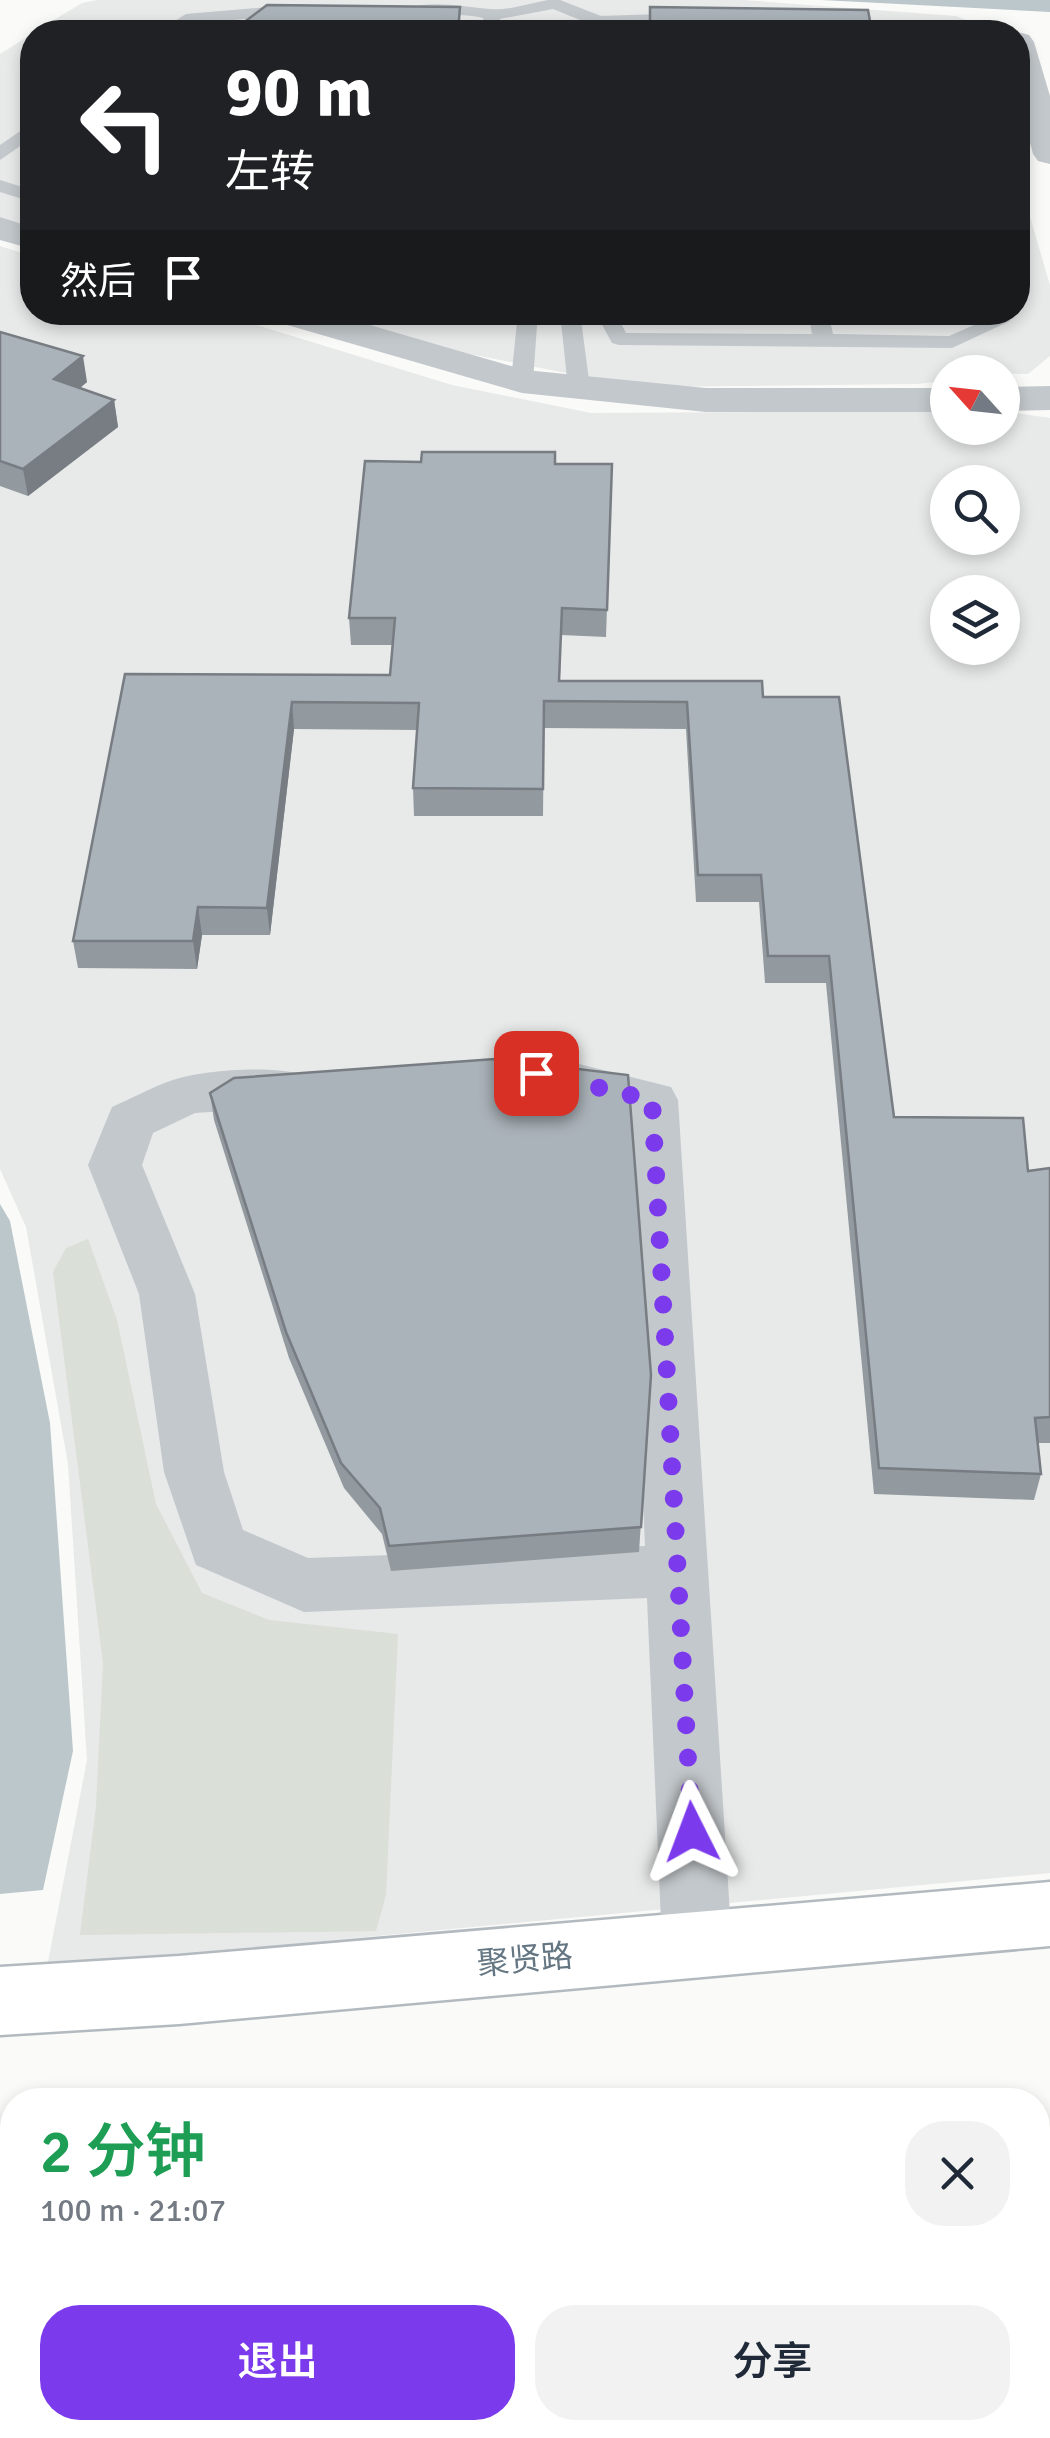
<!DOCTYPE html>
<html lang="zh">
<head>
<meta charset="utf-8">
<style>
	:root { --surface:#fff; --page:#f2f2f3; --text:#1f2937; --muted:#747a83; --accent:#7c3aed }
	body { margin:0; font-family:Signika,"Noto Sans SC",sans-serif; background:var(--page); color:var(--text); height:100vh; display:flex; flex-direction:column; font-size:38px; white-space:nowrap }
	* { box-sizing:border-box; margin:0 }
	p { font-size:32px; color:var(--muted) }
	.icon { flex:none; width:55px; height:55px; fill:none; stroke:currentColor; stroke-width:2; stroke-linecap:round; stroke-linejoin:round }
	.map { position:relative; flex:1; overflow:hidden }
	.details { position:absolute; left:0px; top:2088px; width:1050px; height:352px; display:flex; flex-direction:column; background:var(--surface); border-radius:40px 40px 0 0; box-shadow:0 5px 15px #0003 }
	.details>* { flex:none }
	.hud { position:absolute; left:20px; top:20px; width:1010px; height:305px; border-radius:40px; box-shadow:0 5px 15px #0003; background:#202124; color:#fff; overflow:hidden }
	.needle { width:65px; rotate:297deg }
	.tools { position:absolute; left:930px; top:355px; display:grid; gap:20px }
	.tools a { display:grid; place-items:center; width:90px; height:90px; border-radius:50%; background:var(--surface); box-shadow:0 5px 15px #0003; font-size:50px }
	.pin { position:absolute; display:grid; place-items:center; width:85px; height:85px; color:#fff; margin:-42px; border-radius:20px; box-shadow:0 5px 15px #0006 }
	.me { position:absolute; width:110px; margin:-55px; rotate:357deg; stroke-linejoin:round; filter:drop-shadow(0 0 8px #0008) }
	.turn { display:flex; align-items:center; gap:35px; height:210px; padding:0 40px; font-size:45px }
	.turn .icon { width:130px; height:130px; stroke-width:2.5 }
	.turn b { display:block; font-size:70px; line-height:85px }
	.then { display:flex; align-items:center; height:95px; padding:0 40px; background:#0003; gap:20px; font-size:38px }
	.round { display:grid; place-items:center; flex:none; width:105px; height:105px; border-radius:40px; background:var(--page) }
	.head { display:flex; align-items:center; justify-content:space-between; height:170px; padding:0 40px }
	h1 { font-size:60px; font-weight:600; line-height:75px; color:#1e9e55 }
	.primary-button { display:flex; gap:20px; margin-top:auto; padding:20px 40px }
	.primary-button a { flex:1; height:115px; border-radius:40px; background:var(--accent); color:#fff; font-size:40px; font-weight:600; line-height:115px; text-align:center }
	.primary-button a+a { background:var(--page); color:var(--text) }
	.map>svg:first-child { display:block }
</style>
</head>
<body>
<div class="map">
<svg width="1050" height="2438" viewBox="0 0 1050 2438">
	<rect width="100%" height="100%" fill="#fafaf8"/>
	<path fill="#e8e9e9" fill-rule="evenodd" d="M97,0H743L956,16L972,22L975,32H34L82,3Z
		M32,34V227L0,217V54Z
		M1018,176L1050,285V356L1028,374L948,372L947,381L917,384L637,387L424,345L315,313L1018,312Z
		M0,246L32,256V312L217,313L452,385L591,413L947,411L948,428H1002L1003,411L1050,418V1873L47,1967L87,1760L68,1464L26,1227L0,1169ZM948,482H1002V538H948ZM948,592H1002V648H948Z"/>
	<path fill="#dadfd7" d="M88,1239L117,1320L156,1504L202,1593L269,1620L398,1634L386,1895L376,1931L80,1935L96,1807L103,1663L53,1272L66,1248Z"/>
	<path fill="#bbc7cb" d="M822,0H1050V12Z
		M0,1204L10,1221L50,1423L73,1751L43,1890L0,1894Z"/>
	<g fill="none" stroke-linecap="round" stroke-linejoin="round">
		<g stroke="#b3babf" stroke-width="5">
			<path id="secondary" d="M1050,1882V1946L179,2024L0,2035V1967L179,1956Z
				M1050,2162V2236L1038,2237V2163Z
				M12,2216V2291L0,2293V2217Z"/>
		</g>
		<path fill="#c3c8cc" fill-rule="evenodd" d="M548,0H560L601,16L691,13L700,18L691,23L608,26L607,32H591L590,24L553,9L500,19L502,32H486L483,18C462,12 424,18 410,8C432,0 466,7 490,9C508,11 530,3 548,0Z
			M293,5L302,10L299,14L190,24L177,32H157L186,14Z
			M831,19L900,27L909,32H860L825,28V20Z
			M32,123V138L0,160V145Z
			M0,180L32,190V202L0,192Z
			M518,312H538L533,381L522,387L511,381Z
			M560,312H580L590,388L586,392L579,394L568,388Z
			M595,312H615L626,333L812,334L808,312H828L833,334L949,336L990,318V312H1010V321L952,348L619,345L612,343Z"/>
		<path fill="#c3c8cc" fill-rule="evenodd" d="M559,1059L671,1087L678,1100L732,1945L721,1968L697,1978L673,1968L662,1945L647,1598L304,1612L196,1565L164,1472L139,1294L88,1165L112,1107C131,1099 150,1088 170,1081C201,1070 271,1065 303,1075L310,1088L303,1101L284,1107L195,1113L153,1133L142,1165L195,1294L224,1472L243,1530L308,1558L645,1546L626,1113L541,1091L533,1078L541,1065Z"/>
		<path fill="#c3c8cc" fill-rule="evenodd" d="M1018,32L1029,35L1034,42L1050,96V164L1038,161L1033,154L1018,98Z
			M0,217L32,227V249L0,240Z
			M265,312H325L525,370L706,388H948V412H706L522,393L270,320Z
			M1050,386V410L1002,411V387Z"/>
		<use href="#secondary" fill="#fff" fill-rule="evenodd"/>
	</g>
	<path fill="#929a9f" d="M661,312H771V317L661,319Z
		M868,312H965L964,319Z
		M0,332L87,382L80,388L114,400L118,427L28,496L0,486Z
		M555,464H612L606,637L561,635L560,681L763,697L894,1117L1028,1171L1050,1168V1443H1038L1041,1474L1034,1500L874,1494L826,983H765L759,902H696L686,729L544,728L543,816H414L413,788L417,730L294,729L270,935H202L197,969L78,968L73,941L125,674L390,675L392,645H351L349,618Z
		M210,1093L651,1375L639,1552L391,1571L382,1534L344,1488L289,1358L214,1120Z"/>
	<path fill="#777d82" d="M83,356L87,382L59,405L54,379Z
		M114,400L118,427L28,496L23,469Z
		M292,702L294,729L270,935L267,908Z
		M198,907L202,935L197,969L193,941Z"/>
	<path fill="#aab3b9" stroke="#777d82" stroke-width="2.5" d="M267,5L460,7L458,32H247L235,29Z
		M650,7L868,10L872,32H650Z
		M0,332L83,356L54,379L114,400L23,469L0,461Z
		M422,452H555V464H612L607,610L562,608L559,681H762L763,697H839L894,1117L1023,1118L1028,1171L1050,1168V1417L1035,1418L1041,1474L879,1468L829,956H768L761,875H698L687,702L544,701L543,789L413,788L419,703L292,702L267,908L198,907L193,941H73L125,674L390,675L395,618H349L365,461L421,462Z
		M495,1059L628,1075L651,1375L641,1527L389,1546L380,1508L341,1463L286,1332L210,1093L234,1078Z"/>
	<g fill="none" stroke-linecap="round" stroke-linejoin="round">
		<path stroke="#7c3aed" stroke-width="18" stroke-dasharray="0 32.4" d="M536,1073L652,1100L692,1832"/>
	</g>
	<g text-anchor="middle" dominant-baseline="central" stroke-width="10" stroke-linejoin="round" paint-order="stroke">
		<g font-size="32" fill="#657683" stroke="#fff">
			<text transform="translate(525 1960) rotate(-5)">聚贤路</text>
		</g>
	</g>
</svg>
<div class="tools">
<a><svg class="needle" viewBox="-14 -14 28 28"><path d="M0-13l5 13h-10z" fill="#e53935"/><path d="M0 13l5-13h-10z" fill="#747a83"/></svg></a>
<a><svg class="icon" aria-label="search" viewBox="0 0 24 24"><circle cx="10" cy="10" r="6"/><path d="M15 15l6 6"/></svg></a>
<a><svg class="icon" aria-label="layers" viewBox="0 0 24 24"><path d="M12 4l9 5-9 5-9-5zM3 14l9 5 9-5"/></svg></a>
</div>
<div class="pin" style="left:536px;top:1073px;background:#d93025"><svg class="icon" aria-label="arrive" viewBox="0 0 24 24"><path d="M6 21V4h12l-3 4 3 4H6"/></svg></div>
<svg class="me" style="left:692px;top:1832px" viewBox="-20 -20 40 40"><path d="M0-17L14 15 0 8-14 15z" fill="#7c3aed" stroke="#fff" stroke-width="4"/></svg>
<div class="hud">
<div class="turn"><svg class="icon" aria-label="left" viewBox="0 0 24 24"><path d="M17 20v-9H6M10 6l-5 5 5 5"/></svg><div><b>90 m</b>左转</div></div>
<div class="then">然后<svg class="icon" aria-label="arrive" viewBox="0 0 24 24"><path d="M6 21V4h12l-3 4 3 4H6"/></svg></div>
</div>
<section class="details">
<div class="head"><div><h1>2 分钟</h1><p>100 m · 21:07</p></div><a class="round"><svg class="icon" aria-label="close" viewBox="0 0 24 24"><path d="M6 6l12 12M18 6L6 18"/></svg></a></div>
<div class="primary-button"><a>退出</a><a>分享</a></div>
</section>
</div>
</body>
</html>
